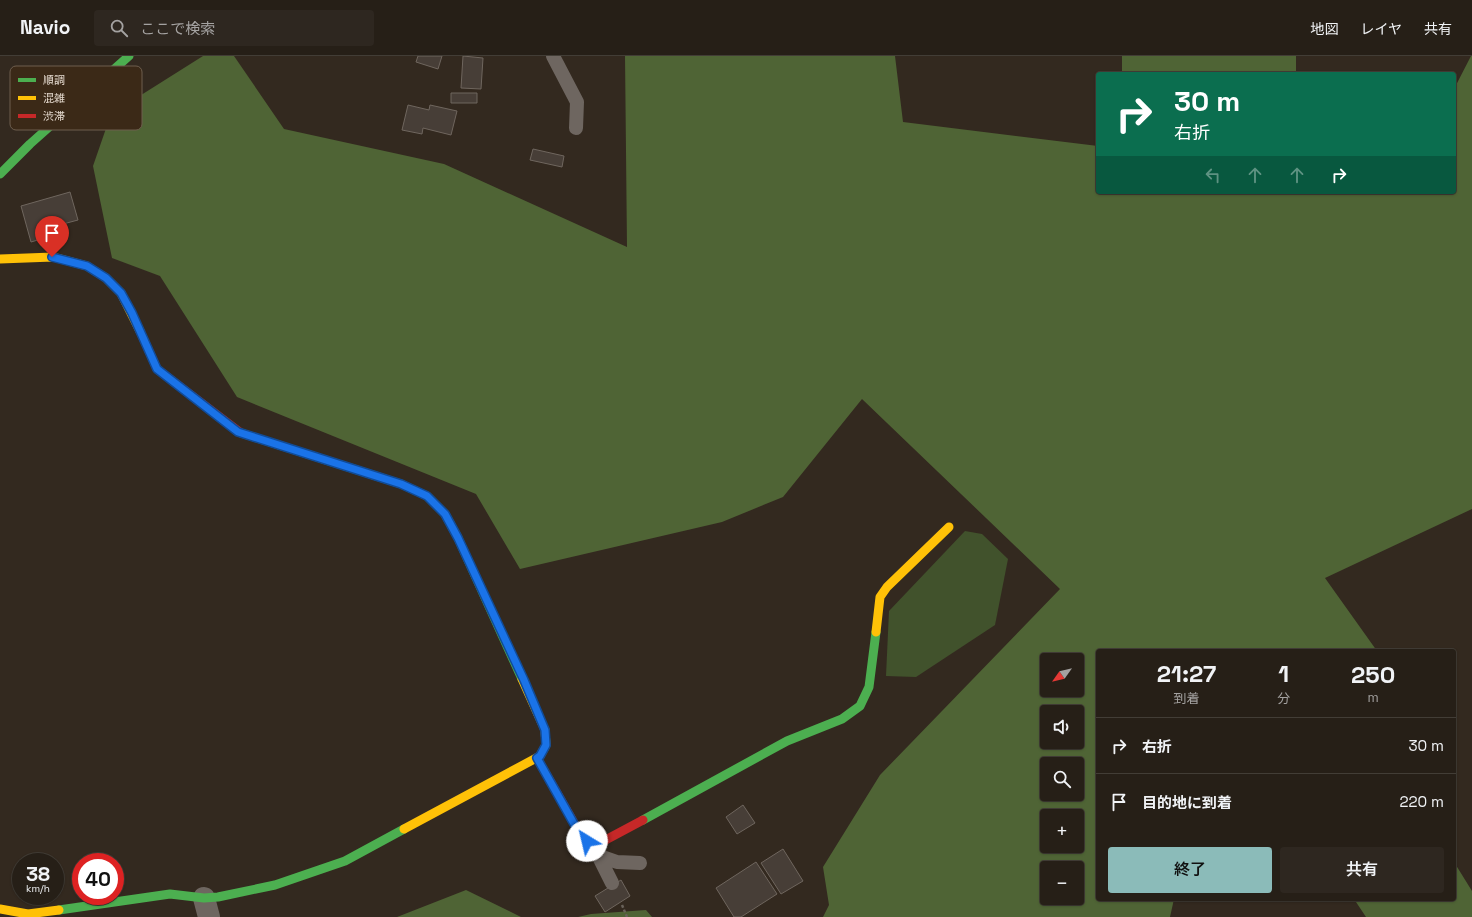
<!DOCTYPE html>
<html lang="ja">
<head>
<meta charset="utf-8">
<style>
	:root { --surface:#261f17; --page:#2e2720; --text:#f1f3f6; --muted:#a4a2a1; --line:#423d36; --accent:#8bbbb9 }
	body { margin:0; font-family:"Space Grotesk","Noto Sans JP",sans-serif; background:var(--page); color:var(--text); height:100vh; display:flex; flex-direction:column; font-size:15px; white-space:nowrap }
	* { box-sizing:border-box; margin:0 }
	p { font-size:13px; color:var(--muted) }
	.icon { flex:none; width:22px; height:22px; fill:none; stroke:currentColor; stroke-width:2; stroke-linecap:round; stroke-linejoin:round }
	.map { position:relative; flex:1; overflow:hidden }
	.sheet { position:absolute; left:1096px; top:593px; width:360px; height:252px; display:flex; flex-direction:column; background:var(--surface); border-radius:4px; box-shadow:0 1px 3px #0004,0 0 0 1px var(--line) }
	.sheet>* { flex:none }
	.hud { position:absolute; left:1096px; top:16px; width:360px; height:122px; border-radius:4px; box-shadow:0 1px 3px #0004,0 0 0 1px var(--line); background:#0b6e4f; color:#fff; overflow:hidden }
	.needle { width:26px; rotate:236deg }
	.buttons { position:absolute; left:1040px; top:597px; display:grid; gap:8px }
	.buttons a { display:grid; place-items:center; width:44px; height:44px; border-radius:4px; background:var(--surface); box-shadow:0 1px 3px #0004,0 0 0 1px var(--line); font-size:20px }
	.speed { position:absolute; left:12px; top:797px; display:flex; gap:8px; font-size:20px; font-weight:700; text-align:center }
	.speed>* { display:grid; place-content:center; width:52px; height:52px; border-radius:50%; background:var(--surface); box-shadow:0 1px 3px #0004,0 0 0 1px var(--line); line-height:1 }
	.speed small { font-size:10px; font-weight:400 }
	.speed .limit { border:6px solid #d22; background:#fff; color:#111 }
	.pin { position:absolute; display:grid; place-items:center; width:34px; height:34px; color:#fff; margin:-41px -17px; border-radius:50% 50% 50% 0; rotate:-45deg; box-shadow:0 0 4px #0007 }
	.pin .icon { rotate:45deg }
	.me { position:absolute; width:44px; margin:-22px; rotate:324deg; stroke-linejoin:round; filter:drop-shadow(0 0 3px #0008) }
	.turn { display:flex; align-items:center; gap:14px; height:84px; padding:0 12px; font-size:18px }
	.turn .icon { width:52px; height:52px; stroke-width:2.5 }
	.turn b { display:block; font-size:28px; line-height:34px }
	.lanes { display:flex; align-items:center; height:38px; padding:0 12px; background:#0003; justify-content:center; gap:20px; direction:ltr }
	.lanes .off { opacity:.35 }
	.eta { display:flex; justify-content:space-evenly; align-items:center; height:68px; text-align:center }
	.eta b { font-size:24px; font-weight:600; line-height:28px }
	.action { display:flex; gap:8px; margin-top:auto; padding:8px 12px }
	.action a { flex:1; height:46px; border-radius:4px; background:var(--accent); color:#111; font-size:16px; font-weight:600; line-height:46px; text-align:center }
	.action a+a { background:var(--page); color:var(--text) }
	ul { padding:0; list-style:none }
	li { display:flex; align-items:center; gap:12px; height:56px; padding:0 12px; border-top:1px solid var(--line) }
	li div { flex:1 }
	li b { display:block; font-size:15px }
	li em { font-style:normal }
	header { display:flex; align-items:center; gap:24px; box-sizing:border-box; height:56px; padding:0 20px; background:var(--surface); border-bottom:1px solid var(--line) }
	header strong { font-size:19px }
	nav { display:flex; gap:22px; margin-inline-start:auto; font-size:14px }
	.search { width:280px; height:36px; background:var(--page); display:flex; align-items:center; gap:10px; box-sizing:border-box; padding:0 14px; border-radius:4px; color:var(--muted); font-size:15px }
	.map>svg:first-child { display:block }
</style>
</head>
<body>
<header>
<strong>Navio</strong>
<div class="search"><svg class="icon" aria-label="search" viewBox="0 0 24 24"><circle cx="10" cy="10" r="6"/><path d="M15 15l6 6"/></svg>ここで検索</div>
<nav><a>地図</a><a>レイヤ</a><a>共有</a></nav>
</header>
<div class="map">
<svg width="1472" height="861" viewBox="0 0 1472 861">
	<rect width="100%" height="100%" fill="#33291f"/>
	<path fill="#41522c" d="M965,475L982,478L1008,503L995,569L916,621L886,620L889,555Z"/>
	<path fill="#4f6435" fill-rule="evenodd" d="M203,0H234L284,73L444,108L627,191L625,0H895L903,66L1098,90V136H1454V33L1471,0H1472V453L1325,522L1377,595H1098V843H1174L1170,861H823L829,849L823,811L880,719L1060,533L862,343L783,441L722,466L520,513L476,438L237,341L160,220L112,202L93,110L111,58ZM1047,604H1077V634H1047ZM1047,656H1077V686H1047ZM1047,708H1077V738H1047ZM1047,760H1077V790H1047ZM1047,812H1077V842H1047Z
		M1122,0H1296V18H1122Z
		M1454,806L1472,835V861H1366L1354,843H1454Z
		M466,834L521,861H397Z
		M646,854L652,861H578L591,858Z"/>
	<path fill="#473e37" stroke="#6f665e" d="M418,0H442L438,13L416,6Z
		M463,0L483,2L481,33L461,32Z
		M451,37H477V47H451Z
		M408,49L429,54L430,49L457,55L451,79L423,72L422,78L402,74Z
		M533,93L564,100L562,111L530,104Z
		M70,136L78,164L63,168L65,176L31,186L21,150Z
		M743,749L755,767L737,778L726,761Z
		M783,793L803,825L781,838L761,807Z
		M756,806L777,838L741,861H734L716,832Z
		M621,824L630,840L605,856L595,840Z"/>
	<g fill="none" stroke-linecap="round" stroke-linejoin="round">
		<path stroke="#69625a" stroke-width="2.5" stroke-dasharray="3 2" stroke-linecap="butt" d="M622,849L627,861"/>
		<path stroke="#6e6660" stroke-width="14" d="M553,0L577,46L576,72
			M596,795L612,827
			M597,799L617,806L640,807"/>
		<path stroke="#6e6660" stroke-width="22" d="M204,842L209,861"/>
		<path stroke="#4caf50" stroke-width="9" d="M0,118L30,88L129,0
			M241,377L401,428L427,440L445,458L458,482L522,623
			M643,764L787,685L842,663L860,650L869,631L876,576
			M59,854L170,838L204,842L218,841L275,829L345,805L404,773"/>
		<path stroke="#ffc107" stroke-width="9" d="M0,203L53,201L87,210L106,222L121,237L140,275
			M876,576L880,541L887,531L949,471
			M404,773L540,700L546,689L545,674L522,623
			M0,853L28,858L59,854"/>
		<path stroke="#c62828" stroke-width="9" d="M140,275L157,313L241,377
			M537,702L582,781L592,788H598L643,764"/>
	</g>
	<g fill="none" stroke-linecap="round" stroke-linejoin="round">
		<g stroke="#114b97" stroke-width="10">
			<path id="route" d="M52,201L87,210L106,222L121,237L132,257L157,313L238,376L401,428L427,440L445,458L458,482L524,624L545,674L546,689L540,700L537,702L582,782L587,785"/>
		</g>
		<use href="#route" stroke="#1a73e8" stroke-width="7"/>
	</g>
	<rect x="10" y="10" width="132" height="64" rx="6" fill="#3b2917" stroke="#6e5e4e" stroke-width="1"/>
	<rect x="18" y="22" width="18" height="4" fill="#4caf50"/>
	<rect x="18" y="40" width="18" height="4" fill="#ffc107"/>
	<rect x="18" y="58" width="18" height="4" fill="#c62828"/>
	<g font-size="11" fill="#e4d9ce">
		<text x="43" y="28">順調</text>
		<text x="43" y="46">混雑</text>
		<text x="43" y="64">渋滞</text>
	</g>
</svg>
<div class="buttons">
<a><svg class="needle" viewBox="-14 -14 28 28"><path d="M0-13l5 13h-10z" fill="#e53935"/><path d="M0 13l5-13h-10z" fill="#a4a2a1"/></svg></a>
<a><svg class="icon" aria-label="sound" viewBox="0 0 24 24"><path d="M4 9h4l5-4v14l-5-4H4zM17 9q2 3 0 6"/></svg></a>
<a><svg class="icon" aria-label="search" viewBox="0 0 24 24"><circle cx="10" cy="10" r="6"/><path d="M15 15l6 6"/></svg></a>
<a>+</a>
<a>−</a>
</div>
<div class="speed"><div>38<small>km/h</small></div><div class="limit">40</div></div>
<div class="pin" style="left:52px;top:201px;background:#d93025"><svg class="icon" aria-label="arrive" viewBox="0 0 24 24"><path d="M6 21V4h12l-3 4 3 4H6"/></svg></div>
<svg class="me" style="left:587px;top:785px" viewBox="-20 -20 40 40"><circle r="19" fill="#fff"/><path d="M0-13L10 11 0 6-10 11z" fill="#1a73e8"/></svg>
<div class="hud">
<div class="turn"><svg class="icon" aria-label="right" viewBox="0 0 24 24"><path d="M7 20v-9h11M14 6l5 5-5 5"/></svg><div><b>30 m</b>右折</div></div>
<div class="lanes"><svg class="icon off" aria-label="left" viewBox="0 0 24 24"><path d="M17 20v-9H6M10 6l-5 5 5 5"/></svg><svg class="icon off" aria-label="ahead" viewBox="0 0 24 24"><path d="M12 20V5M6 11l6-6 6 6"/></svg><svg class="icon off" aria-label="ahead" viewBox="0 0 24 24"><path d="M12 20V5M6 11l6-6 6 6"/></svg><svg class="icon" aria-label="right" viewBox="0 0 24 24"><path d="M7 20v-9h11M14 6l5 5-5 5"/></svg></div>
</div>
<section class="sheet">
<div class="eta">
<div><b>21:27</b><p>到着</p></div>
<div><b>1</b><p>分</p></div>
<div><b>250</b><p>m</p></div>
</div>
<ul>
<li><svg class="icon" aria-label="right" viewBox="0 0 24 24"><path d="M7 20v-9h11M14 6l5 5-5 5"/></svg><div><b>右折</b></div><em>30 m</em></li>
<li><svg class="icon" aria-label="arrive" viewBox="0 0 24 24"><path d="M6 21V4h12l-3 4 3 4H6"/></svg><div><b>目的地に到着</b></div><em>220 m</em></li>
</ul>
<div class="action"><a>終了</a><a>共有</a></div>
</section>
</div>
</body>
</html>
